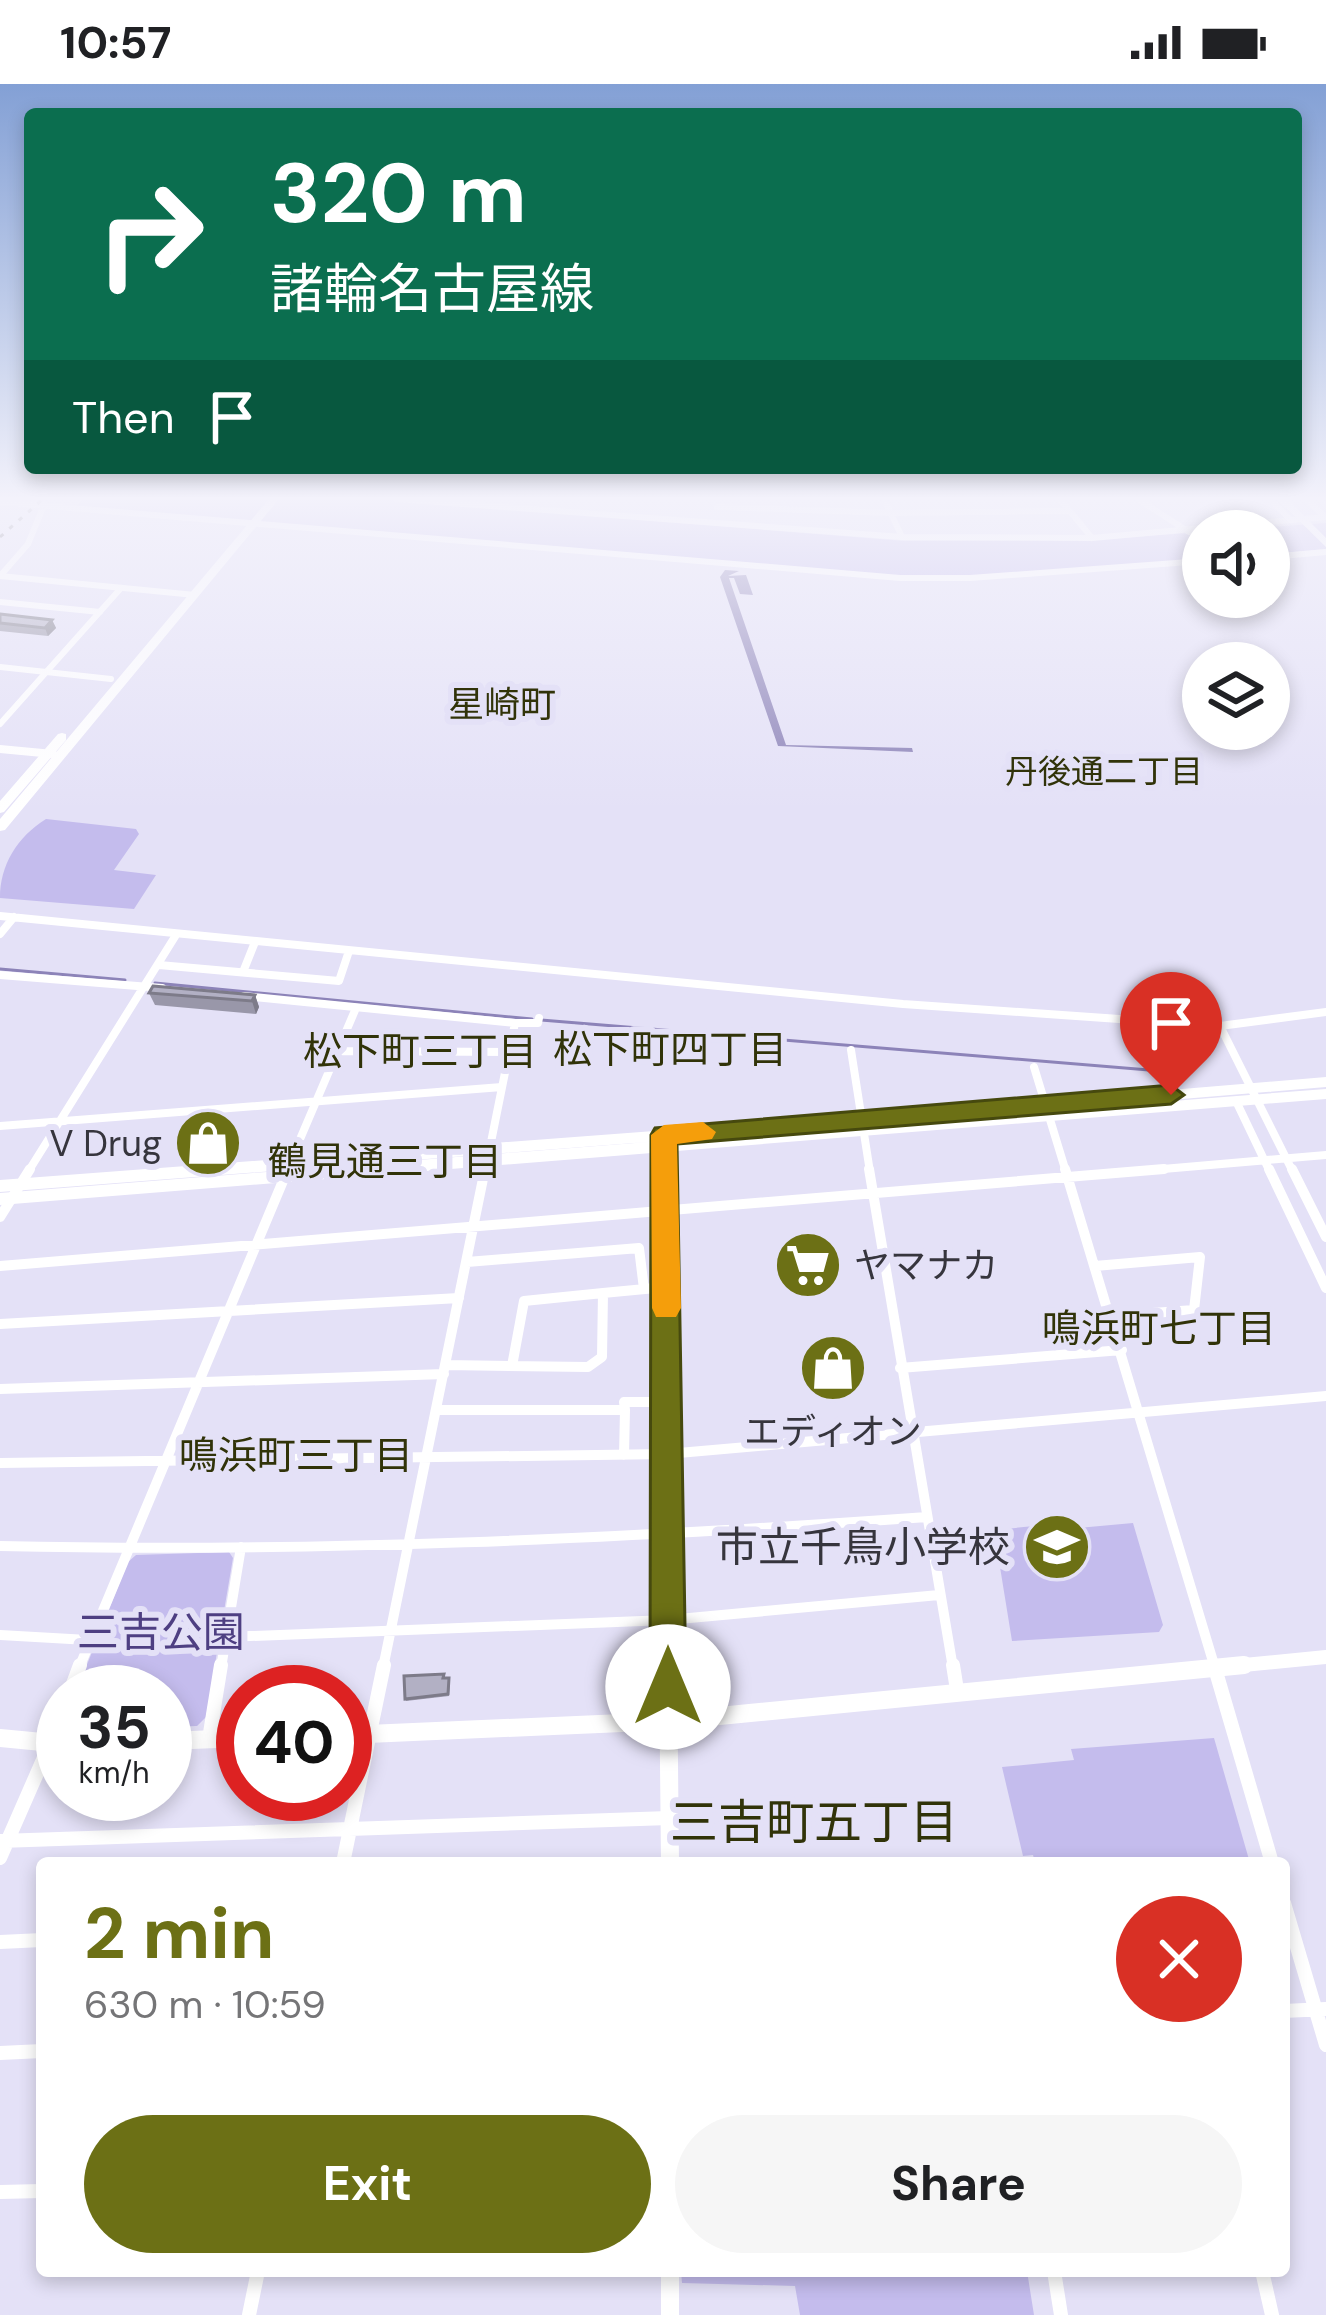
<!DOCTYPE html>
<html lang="en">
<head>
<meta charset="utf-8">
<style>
	:root { --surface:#fff; --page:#f6f6f6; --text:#202124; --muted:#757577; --accent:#6c7015 }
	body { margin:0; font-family:"DM Sans","Noto Sans JP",sans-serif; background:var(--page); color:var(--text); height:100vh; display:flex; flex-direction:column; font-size:45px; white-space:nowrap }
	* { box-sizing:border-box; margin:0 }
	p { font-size:39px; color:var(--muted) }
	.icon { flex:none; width:66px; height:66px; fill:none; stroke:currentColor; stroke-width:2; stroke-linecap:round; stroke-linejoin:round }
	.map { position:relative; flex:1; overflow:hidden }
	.details { position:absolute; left:36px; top:1773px; width:1254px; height:420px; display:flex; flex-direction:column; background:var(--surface); border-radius:12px; box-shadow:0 6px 18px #0003 }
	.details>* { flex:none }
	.hud { position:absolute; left:24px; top:24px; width:1278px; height:366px; border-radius:12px; box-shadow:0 6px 18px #0003; background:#0b6e4f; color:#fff; overflow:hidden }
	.buttons { position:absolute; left:1182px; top:426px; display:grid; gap:24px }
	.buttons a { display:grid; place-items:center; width:108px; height:108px; border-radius:50%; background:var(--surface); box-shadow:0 6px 18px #0003; font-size:60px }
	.speed { position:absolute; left:36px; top:1581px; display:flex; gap:24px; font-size:60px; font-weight:700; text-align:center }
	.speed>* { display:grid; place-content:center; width:156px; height:156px; border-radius:50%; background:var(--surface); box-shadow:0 6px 18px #0003; line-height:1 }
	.speed small { font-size:30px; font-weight:400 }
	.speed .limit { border:18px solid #d22; background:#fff; color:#111 }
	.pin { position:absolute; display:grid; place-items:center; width:102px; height:102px; color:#fff; margin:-123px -51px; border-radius:50% 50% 50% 0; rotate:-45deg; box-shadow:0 0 12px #0007 }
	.pin .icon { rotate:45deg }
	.me { position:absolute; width:132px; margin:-66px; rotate:0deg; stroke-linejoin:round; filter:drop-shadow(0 0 9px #0008) }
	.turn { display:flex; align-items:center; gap:42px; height:252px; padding:0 48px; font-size:54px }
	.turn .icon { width:156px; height:156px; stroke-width:2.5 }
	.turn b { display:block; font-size:84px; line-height:102px }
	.then { display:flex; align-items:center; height:114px; padding:0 48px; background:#0003; gap:24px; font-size:45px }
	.round { display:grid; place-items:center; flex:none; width:126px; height:126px; border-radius:63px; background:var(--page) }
	.overview { display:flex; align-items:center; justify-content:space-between; height:204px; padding:0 48px }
	h1 { font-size:72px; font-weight:700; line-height:90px; color:var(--accent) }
	.action { display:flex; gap:24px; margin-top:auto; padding:24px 48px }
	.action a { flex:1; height:138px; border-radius:72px; background:var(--accent); color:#fff; font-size:48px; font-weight:700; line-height:138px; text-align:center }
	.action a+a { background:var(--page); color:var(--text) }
	.status { display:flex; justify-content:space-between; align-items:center; height:84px; padding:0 60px; background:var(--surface); direction:ltr }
	.status svg { height:33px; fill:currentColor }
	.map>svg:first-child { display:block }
</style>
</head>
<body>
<div class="status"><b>10:57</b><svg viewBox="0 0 49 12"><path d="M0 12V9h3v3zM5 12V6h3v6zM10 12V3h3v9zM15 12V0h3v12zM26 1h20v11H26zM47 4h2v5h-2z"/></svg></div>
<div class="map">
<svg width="1326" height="2231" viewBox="0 0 1326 2231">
	<rect width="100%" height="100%" fill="#e4e1f7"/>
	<path fill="#c4bced" d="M83,415H374L905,457L1090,456L1203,448V475L969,492H903L76,422Z
		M1326,439V465L1269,470V447H1216Z
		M46,735L136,745L139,750L114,786L156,791L134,825L0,814C0,781 17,753 46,735Z
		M1065,1439L1067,1445L1133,1439L1163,1541L1159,1548L1012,1557L994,1446Z
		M229,1468L233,1474L206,1633L197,1642L165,1643V1608H76L128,1478L136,1471Z
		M1214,1654L1250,1779H1035L1033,1771L1023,1772L1002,1683L1074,1676L1071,1665Z
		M681,2187H1027L1034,2231H800L795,2202L682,2199Z"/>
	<path fill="#8c83b8" d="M725,486L739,487L728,492L746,491L753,511L740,510L734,494H729L786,661L912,664L913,668L778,662L720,493Z"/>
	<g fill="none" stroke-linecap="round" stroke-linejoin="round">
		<path stroke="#8c83b8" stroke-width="3" d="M0,885L125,896
			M155,899L532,935
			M541,936L1161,987"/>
		<path stroke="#fff" stroke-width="6" d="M397,415L902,453L1092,454L1326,433
			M884,415L902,453
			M1060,415L1092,454
			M1138,415L1189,448
			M1270,415L1290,435
			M1306,415L1324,432
			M0,418L900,494H970L1203,477
			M717,423L892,429L1070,427
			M1269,473L1326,468
			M1,491L28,460L44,421
			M0,492L195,511
			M0,518L100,528
			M0,583L111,595
			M0,640L121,504"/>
		<path stroke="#fff" stroke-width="8" d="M0,832L903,920L1220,942L1326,928
			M0,850L14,833
			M159,881L339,897L349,867
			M243,888L255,858
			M0,891L162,904
			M244,912L515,939H538L539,934
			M1220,942L1293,1088
			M851,966L870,1088
			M339,967L509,968
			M1034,983L1066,1088
			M1236,1017L1270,1088
			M0,1042L502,1003
			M28,1088L176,851
			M286,1088L356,924
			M485,1088L515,939
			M1128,1088L1326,1071"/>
		<path stroke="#fff" stroke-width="10" d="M869,1085L953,1584
			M1065,1085L1215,1584
			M1269,1085L1326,1204
			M1292,1085L1326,1153
			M0,1133L30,1085
			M467,1178L639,1164L644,1205
			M0,1182L1164,1085
			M1095,1182L1200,1173L1194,1226L1111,1232
			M0,1240L459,1214
			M445,1281L588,1283L602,1273L603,1209L666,1203
			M512,1282L524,1217L603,1209
			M900,1284L1122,1266
			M0,1305L444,1290
			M436,1326H625L624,1318H667
			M624,1371L625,1326
			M0,1379L667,1370L1326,1312
			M0,1462C310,1469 618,1455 927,1433
			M0,1551L88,1556
			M226,1553L668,1536L939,1511
			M79,1584L288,1085
			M221,1584L241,1463
			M383,1584L485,1085"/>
		<path stroke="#fff" stroke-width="14" d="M953,1581L957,1606
			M1214,1581L1272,1779
			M70,1608L80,1581
			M209,1655L221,1581
			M0,1757L669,1734
			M0,1774L63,1630
			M343,1779L384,1581
			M1284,1819L1326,1961
			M0,1858L42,1856
			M1284,1927L1326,1925
			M0,1969L42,1967
			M0,2108L42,2107
			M1054,2187L1061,2231
			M1262,2187L1272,2231
			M249,2231L258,2187"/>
		<path stroke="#fff" stroke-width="8" d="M0,665L53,670"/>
		<path stroke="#fff" stroke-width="10" d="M664,1054V1088"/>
		<path stroke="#fff" stroke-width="14" d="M664,1085L668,1584
			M1213,1584L1326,1573"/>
		<path stroke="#fff" stroke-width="18" d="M668,1581L670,1779
			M345,1651L668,1637L1244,1581
			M0,1654L63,1660
			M165,1657L243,1654
			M670,2187V2231"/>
		<path fill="#fff" fill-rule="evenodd" d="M1326,993V1003L1086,1023L1079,1018L1086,1013Z
			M1326,1005V1015L0,1121V1109L686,1055L0,1108V1096L787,1037L794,1042L788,1047Z"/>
		<path fill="#fff" fill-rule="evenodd" d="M269,415H279L5,746L0,747V735Z
			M1277,415H1287L1326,454V463Z
			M62,649L66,650V656L4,728L0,729V717L58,650Z"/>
		<path stroke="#5c5a65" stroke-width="3" stroke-dasharray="4.5 8" stroke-linecap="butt" d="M0,453L43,415"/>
	</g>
	<path fill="#9997a9" d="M0,530L52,536L56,544L48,552L0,547Z
		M149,909L255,911L259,923L256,930L155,921Z
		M443,1592L450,1597L449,1612L406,1617L405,1615Z"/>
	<path fill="#7d7b89" d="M52,536L56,544L48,552L45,544Z
		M255,911L259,923L256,930L252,917Z"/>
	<path fill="#b2b0c4" stroke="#7d7b89" stroke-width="3" d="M0,530L52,536L45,544L0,539Z
		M153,902L255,911L252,917L149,909Z
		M444,1590L443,1594H449L448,1610L405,1615L404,1592Z"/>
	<linearGradient id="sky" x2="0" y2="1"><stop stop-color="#83a0d5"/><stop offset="0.57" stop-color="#f3f2fb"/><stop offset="1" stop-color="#f3f2fb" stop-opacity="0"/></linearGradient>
	<rect width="1326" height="727" fill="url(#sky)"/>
	<path fill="#6c7015" stroke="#46490e" stroke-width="3" d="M1171,1001L1184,1011L1171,1020L677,1060L686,1603L681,1615L668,1621L656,1615L650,1603L651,1051L655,1044Z"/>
	<path fill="#f59e0b" d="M703,1038L716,1048L712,1055L677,1060L681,1224L676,1233H656L652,1224L651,1051L664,1041Z"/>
	<defs>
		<g id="shop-disc" transform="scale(3.45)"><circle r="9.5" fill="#6c7015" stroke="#e4e1f7"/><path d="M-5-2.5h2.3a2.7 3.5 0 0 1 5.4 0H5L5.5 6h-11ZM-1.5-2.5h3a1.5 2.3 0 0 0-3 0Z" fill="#fff"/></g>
		<g id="supermarket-disc" transform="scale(3.45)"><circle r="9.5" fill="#6c7015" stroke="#e4e1f7"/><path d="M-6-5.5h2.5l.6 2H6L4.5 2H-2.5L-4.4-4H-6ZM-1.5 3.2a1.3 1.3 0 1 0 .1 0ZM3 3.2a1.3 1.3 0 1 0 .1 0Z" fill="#fff"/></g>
		<g id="school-disc" transform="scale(3.45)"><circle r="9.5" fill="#6c7015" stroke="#e4e1f7"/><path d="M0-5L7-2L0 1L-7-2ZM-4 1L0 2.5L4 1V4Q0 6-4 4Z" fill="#fff"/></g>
	</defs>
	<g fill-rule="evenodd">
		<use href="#shop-disc" x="208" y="1059"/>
		<use href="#supermarket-disc" x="808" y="1181"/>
		<use href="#shop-disc" x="833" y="1284"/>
		<use href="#school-disc" x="1057" y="1463"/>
	</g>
	<g text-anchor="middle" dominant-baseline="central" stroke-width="12" stroke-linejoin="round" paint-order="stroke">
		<g font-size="33" fill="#313309" stroke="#e4e1f7">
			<text x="1104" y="687">丹後通二丁目</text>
		</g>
		<g font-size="36" fill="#313309" stroke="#e4e1f7">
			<text x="502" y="620">星崎町</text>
		</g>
		<g font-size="36" fill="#36353d" stroke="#e4e1f7" text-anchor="end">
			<text x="162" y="1059">V Drug</text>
			<text x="854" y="1181" text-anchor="start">ヤマナカ</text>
			<text x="833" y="1347" text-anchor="middle">エディオン</text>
		</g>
		<g font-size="39" fill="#313309" stroke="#e4e1f7">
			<text x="670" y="965">松下町四丁目</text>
			<text x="420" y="967">松下町三丁目</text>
			<text x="385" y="1077">鶴見通三丁目</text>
			<text x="1159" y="1244">鳴浜町七丁目</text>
			<text x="296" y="1371">鳴浜町三丁目</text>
		</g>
		<g font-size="42" fill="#36353d" stroke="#e4e1f7" text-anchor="end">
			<text x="1010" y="1463">市立千鳥小学校</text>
		</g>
		<g font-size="42" fill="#4e3f82" stroke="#e4e1f7">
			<text x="161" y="1548">三吉公園</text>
		</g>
		<g font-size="48" fill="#313309" stroke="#e4e1f7">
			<text x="814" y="1738">三吉町五丁目</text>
		</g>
	</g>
</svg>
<div class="buttons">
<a><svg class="icon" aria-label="sound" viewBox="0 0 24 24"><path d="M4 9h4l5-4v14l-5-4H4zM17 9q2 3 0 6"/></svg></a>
<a><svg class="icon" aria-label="layers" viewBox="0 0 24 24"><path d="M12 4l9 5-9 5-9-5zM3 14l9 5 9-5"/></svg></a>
</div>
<div class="speed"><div>35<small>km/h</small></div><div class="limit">40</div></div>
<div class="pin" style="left:1171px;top:1011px;background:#d93025"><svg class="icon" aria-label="arrive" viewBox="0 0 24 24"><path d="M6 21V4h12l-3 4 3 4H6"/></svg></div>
<svg class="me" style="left:668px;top:1603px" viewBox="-20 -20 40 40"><circle r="19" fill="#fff"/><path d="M0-13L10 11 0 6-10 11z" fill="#6c7015"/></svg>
<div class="hud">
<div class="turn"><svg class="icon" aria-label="right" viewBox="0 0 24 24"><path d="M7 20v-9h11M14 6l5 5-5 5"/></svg><div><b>320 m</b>諸輪名古屋線</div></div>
<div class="then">Then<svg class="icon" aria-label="arrive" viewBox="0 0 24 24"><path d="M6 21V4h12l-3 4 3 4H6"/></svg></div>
</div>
<section class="details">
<div class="overview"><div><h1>2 min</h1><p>630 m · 10:59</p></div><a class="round" style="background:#d93025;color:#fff"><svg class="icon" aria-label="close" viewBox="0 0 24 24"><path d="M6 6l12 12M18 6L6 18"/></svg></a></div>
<div class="action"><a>Exit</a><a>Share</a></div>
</section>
</div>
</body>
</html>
